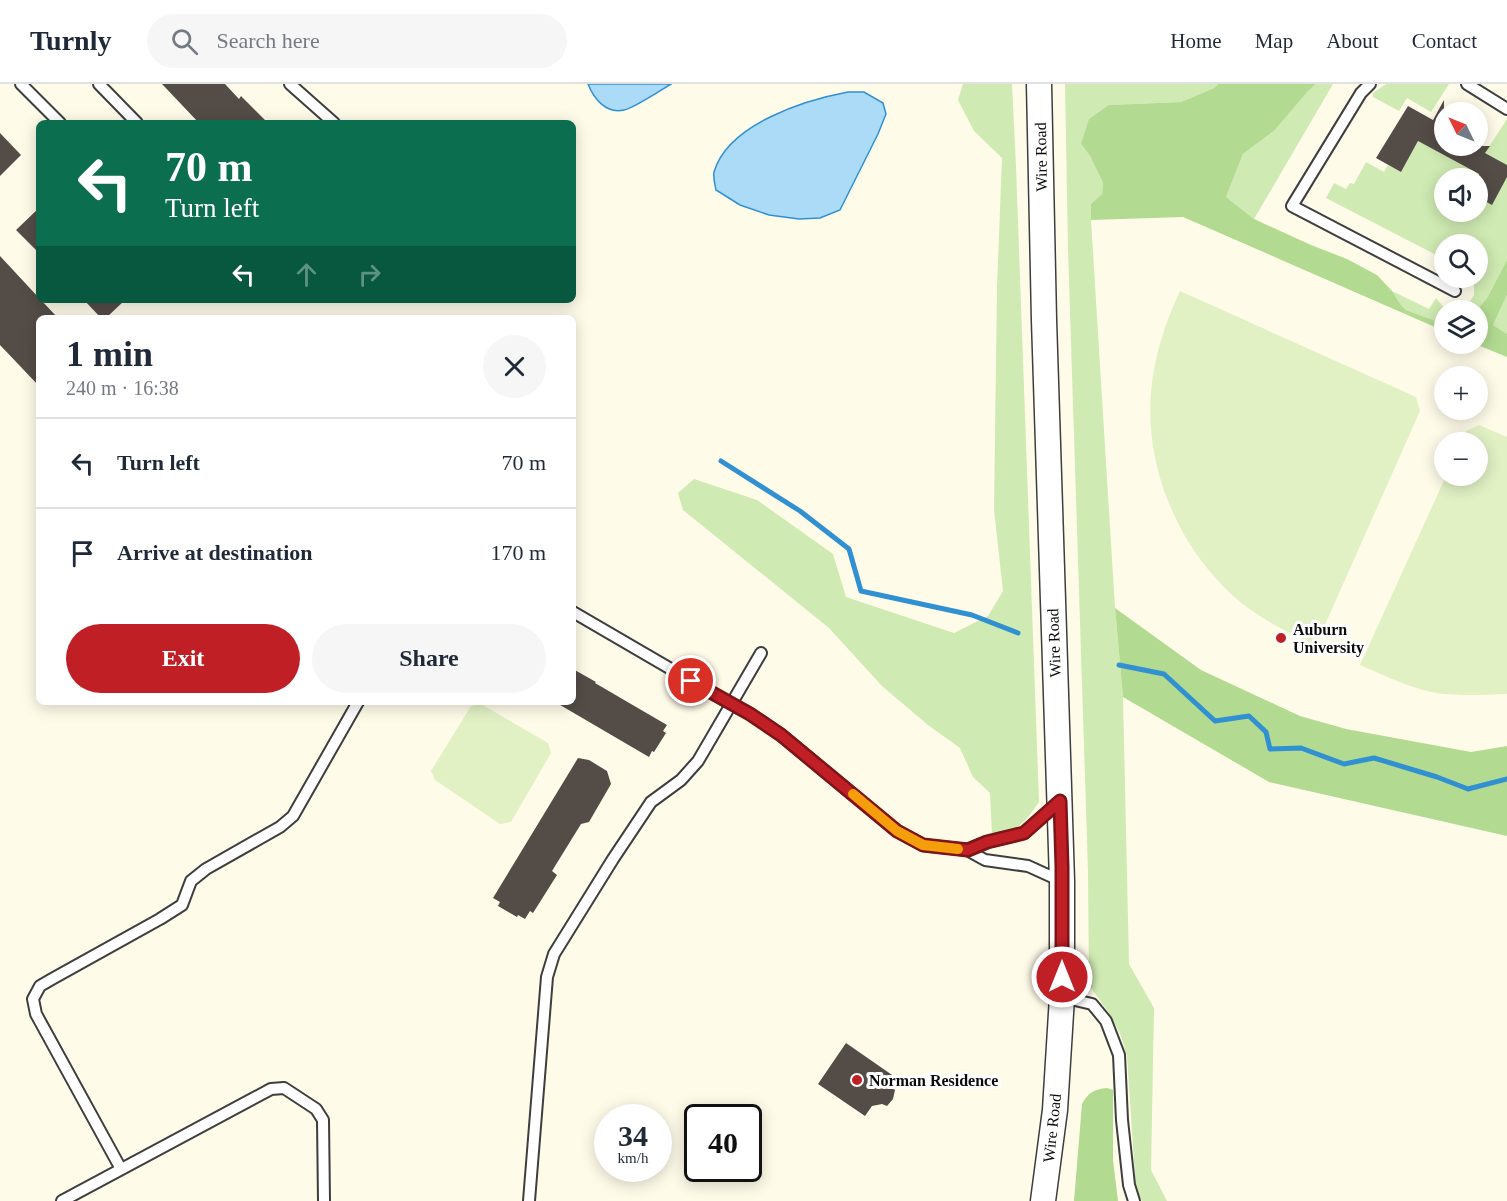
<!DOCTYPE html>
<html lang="en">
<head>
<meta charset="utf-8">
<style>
	:root { --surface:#fff; --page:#f6f6f7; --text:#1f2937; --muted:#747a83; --line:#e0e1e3; --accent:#bf1f25 }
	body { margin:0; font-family:"Times New Roman",serif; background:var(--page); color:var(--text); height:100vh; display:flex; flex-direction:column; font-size:22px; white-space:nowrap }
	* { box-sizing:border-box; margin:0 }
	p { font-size:20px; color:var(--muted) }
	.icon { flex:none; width:33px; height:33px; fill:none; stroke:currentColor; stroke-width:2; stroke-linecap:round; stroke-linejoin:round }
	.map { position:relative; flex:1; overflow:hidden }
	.details { position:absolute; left:36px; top:231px; width:540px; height:390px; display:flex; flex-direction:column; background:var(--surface); border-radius:9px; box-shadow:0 3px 15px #0003 }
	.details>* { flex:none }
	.guide { position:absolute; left:36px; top:36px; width:540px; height:183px; border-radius:9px; box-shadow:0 3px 15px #0003; background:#0b6e4f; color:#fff; overflow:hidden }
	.needle { width:39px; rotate:313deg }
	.controls { position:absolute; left:1434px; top:18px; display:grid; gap:12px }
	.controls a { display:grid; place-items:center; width:54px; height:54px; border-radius:50%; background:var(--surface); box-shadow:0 3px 15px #0003; font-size:30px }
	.speed { position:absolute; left:594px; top:1020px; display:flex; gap:12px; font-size:30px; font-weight:700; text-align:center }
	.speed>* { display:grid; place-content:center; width:78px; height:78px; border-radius:50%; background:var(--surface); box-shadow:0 3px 15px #0003; line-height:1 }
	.speed small { font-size:15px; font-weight:400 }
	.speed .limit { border:3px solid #111; border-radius:9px; background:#fff; color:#111 }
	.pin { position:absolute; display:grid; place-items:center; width:51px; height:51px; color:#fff; margin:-26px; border:3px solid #fff; border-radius:50%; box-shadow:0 2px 6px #0007 }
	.me { position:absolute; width:66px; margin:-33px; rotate:0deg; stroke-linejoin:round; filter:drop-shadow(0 0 4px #0008) }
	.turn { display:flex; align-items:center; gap:21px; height:126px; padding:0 30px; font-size:27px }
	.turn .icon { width:78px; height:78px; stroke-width:2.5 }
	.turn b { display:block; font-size:42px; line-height:51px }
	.lanes { display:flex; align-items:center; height:57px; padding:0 30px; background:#0003; justify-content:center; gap:30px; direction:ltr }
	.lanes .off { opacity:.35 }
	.round { display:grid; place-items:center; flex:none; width:63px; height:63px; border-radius:32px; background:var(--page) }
	.head { display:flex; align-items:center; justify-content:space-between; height:102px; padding:0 30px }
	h1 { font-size:36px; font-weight:700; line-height:45px }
	.action { display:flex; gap:12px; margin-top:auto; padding:12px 30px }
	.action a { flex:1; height:69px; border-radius:36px; background:var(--accent); color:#fff; font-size:24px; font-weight:700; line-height:69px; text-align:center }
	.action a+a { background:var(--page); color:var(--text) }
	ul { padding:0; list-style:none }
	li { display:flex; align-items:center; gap:18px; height:90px; padding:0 30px; border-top:2px solid var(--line) }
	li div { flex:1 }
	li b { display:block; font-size:22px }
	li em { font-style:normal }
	header { display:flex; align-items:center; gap:36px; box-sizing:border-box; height:84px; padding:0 30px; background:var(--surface); border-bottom:2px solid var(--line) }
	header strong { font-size:28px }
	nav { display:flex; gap:33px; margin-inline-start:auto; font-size:21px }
	.search { width:420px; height:54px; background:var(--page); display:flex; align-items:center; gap:15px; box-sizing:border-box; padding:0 21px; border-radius:33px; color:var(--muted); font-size:22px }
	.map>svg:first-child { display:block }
</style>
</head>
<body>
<header>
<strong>Turnly</strong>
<div class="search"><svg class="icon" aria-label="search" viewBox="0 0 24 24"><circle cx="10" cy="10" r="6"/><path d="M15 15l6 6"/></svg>Search here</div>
<nav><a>Home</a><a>Map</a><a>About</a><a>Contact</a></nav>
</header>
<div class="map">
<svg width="1507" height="1117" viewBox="0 0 1507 1117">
	<rect width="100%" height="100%" fill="#fffbe9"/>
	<path fill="#cfeab2" d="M963,0H1012L1016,83L1039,718C1026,737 1017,750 992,750L990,709L973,693L960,664L928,641L882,602L829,544L683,426L678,409L694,395L757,416L833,470L846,513L954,549L988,532L1003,507L994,426L997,204L1002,74L974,47L958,16Z
		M1065,0H1218L1214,4L1181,18L1109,21L1081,60L1090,72L1103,99L1102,110L1091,120V136L1115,524L1123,613L1129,880L1154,924L1151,1086L1167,1117H1142L1136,1106L1127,972L1121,952L1111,932L1089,901L1088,787L1068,165Z
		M1316,0H1333L1254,135L1226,113L1243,70L1275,46L1307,7Z
		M1386,0H1449L1431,28L1407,14L1399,27L1373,13V9Z
		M1507,35V81L1485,69Z
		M1418,57L1479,90L1476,94H1444V128H1478V113L1492,120L1507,93V176L1487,214L1477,226H1454L1466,224L1474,211V196L1469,194H1478V160H1444V175L1326,114L1334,99L1346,105L1350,99L1354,100L1366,78L1384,88L1388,81L1401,88Z
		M1392,207L1429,225L1436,214L1446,226H1444V240L1406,226L1401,221Z
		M1507,211V250L1493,241Z"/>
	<path fill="#b2db91" d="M1218,0H1316L1307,8L1275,46L1243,70L1226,113L1254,135L1311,161L1347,175L1377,191L1392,207L1401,221L1406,226L1444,240V247L1183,133L1091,136V120L1102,110L1103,99L1090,72L1081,60L1089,35L1109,21L1181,18L1214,4Z
		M1507,176V211L1493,241L1507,250V273L1475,260H1478L1477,226L1487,214Z
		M1115,524L1201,586L1300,632L1346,645L1471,668L1507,662V752L1269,698L1123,613Z
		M1107,1004L1113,1006V1076L1118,1117H1074L1082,1020C1088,1009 1094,1005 1107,1004Z"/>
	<path fill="#e1f1c4" d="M1180,207L1416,313L1420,327L1316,561C1292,551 1269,539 1248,524C1183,475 1144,388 1151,308C1154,273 1165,239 1180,207Z
		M1479,341L1507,353V610C1484,611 1459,612 1436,609C1412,605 1383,591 1360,581L1446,392H1478V358H1460L1466,347Z
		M481,620L548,659L551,669L511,738L500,740L435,696L431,687L471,622Z"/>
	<path fill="#acdbf8" stroke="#3190d2" stroke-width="1.5" d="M588,0H671C661,6 634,24 624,26C606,30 594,15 588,0Z
		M848,8H864L883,19L886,30L878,50L840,126L820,134L799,135L769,131L740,121L716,106C715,101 713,94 714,88C728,40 805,16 848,8Z"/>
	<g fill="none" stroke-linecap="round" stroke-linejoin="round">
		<path stroke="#3190d2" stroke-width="5" d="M721,377L800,427L849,465L861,507L972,531L1018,549
			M1119,581L1164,590L1215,637L1249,632L1266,648L1270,665L1301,664L1344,680L1374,674L1437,693L1468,705L1507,695"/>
	</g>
	<path fill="#544c47" d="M162,0H225L239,15L241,12L268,39H199Z
		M1444,16V62H1490L1485,69L1507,81V93L1492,121L1478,113L1479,90L1418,57L1401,88L1376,74L1408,22L1433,36Z
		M0,49L21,71L0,92Z
		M39,124V169L16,146Z
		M0,172L39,214V216H41L58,234H39V302L0,261Z
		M84,216H125L106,234H101Z
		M573,585L596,598L595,599L667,641L663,647L666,649L654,668L652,667L649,673L555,618H573Z
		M578,674L589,676L607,687L611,700L589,738L581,740L552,787L557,791L533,829L530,827L525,835L518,831L517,833L498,822L500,818L493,814Z
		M846,959L895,993L889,1002L895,1006L893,1015L887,1022L882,1020L872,1022L865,1032L818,1000Z"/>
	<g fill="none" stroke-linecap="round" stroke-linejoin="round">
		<g stroke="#3e3e3e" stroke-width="14">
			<path id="service" d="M21,0L60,39
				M99,0L137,39
				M290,0L334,39
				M1370,0L1361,9L1292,122L1455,207
				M1467,0L1507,25
				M573,528L731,620L750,630L781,651L897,747L923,761L967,766L985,776L1028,782L1061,797
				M967,766L987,758L1024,749L1057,720
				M1062,913L1092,920L1106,937L1119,971L1122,1036L1129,1101L1134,1117
				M121,1085L36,930L33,915L40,902L52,895L160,835L182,821L191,797L206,785L280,743L293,732L358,618
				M62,1117L271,1005L284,1004L316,1025L323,1036L324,1117
				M529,1117L547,893L554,870L613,775L651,718L681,696L698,677L761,569"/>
		</g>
		<g stroke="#3e3e3e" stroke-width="27">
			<path id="tertiary" d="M1039,0L1044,236L1062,797V913L1055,1026L1043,1117"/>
		</g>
		<use href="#service" stroke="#fff" stroke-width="10"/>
		<use href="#tertiary" stroke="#fff" stroke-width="24"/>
	</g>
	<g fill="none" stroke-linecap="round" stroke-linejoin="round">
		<g stroke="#7c1418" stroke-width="15">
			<path id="route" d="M691,597L750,630L781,651L897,747L923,761L968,766L987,758L1024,749L1060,717L1062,783V893"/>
		</g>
		<use href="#route" stroke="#bf1f25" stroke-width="10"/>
		<path stroke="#f59e0b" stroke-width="10" d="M853,710L897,747L923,761L958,765"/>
	</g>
	<g fill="#bf1f25" stroke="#fff" stroke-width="2">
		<circle cx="1281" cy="554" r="6"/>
		<circle cx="857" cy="996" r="6"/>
	</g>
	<g text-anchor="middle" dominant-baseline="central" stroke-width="6" stroke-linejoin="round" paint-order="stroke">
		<g font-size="16" fill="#0b0b0b" stroke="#fff">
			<text transform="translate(1041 73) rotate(-91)">Wire Road</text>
			<text transform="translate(1054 559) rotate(-92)">Wire Road</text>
			<text transform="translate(1052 1044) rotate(-84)">Wire Road</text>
		</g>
		<g font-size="16" font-weight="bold" fill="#0b0b0b" stroke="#fff" text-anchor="start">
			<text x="1293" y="545">Auburn<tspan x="1293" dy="18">University</tspan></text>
			<text x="869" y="996">Norman Residence</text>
		</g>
	</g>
</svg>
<div class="controls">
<a><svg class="needle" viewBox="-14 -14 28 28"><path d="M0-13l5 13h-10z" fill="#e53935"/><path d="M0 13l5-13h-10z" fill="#747a83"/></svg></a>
<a><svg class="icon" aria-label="sound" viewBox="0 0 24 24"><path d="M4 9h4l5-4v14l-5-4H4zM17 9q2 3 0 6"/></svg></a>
<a><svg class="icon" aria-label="search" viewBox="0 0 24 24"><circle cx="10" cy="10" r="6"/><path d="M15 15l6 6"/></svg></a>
<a><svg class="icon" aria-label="layers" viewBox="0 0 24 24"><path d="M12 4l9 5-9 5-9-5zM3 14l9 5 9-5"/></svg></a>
<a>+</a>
<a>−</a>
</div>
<div class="speed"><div>34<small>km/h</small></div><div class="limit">40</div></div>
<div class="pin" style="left:691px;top:597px;background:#d93025"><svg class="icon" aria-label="arrive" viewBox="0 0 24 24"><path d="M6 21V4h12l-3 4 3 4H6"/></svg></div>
<svg class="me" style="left:1062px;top:893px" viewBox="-20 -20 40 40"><circle r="17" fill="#bf1f25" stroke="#fff" stroke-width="3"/><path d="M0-11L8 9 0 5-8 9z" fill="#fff"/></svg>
<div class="guide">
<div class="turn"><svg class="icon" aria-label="left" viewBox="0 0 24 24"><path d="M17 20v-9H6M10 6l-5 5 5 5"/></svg><div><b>70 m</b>Turn left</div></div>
<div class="lanes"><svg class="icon" aria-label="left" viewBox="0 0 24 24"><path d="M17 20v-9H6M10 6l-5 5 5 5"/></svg><svg class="icon off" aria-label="ahead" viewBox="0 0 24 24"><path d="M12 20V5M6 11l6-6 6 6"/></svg><svg class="icon off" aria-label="right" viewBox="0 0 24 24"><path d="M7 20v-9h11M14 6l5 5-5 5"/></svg></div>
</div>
<section class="details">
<div class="head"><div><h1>1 min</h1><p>240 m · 16:38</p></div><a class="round"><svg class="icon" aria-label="close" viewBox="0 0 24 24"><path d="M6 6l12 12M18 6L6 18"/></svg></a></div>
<ul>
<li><svg class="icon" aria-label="left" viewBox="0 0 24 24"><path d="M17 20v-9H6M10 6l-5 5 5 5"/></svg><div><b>Turn left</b></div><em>70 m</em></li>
<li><svg class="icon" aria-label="arrive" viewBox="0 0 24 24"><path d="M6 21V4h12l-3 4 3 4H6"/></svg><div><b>Arrive at destination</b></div><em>170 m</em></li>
</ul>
<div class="action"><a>Exit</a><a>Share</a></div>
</section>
</div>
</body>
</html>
